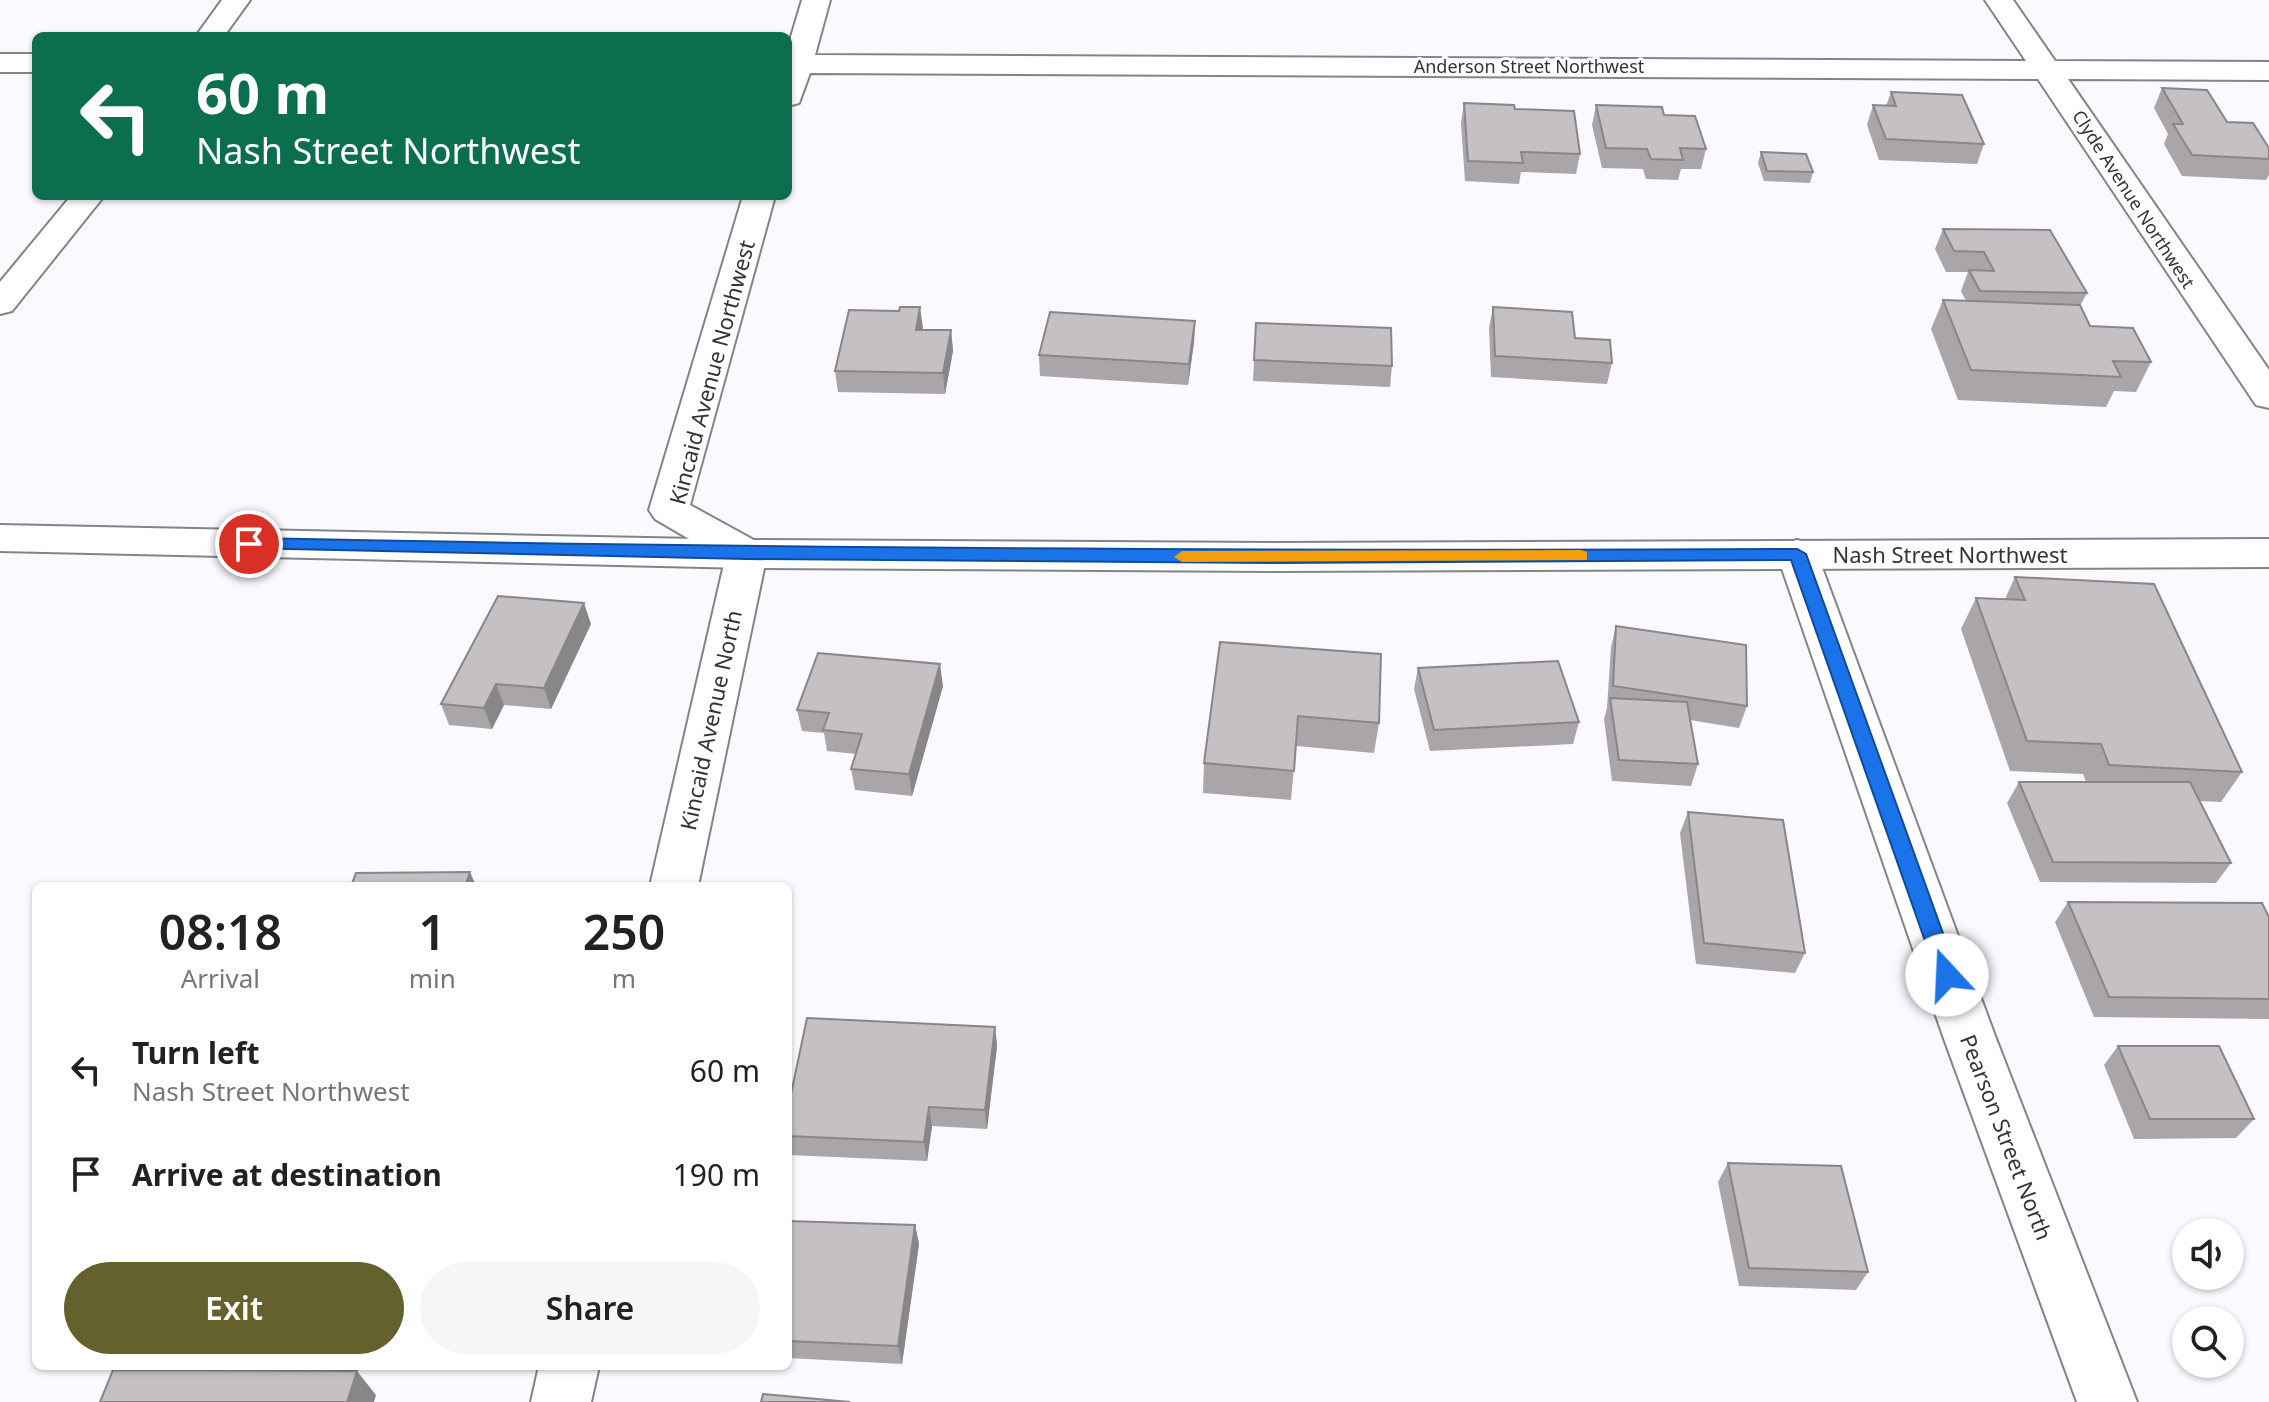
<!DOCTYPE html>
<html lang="en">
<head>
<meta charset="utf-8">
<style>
	:root { --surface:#fff; --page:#f6f6f6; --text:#222; --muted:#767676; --accent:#65612d }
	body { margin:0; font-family:"Noto Sans",sans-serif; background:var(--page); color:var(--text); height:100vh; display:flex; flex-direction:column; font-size:30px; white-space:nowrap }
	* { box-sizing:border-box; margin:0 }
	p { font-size:26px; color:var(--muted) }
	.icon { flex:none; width:44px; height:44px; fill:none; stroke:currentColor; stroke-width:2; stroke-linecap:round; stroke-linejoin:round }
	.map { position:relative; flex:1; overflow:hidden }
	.side { position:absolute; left:32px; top:882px; width:760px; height:488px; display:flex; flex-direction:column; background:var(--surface); border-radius:12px; box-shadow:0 2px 6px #0004 }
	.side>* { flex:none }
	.top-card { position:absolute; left:32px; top:32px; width:760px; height:168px; border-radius:12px; box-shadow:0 2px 6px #0004; background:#0b6e4f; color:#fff; overflow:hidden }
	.buttons { position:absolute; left:2172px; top:1218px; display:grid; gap:16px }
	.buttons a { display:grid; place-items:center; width:72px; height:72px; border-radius:50%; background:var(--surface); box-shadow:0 2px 6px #0004; font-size:40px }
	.pin { position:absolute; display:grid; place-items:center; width:68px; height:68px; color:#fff; margin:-34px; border:4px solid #fff; border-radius:50%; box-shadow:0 2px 8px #0007 }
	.me { position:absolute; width:88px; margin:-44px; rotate:340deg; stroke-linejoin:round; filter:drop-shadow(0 0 6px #0008) }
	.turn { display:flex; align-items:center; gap:28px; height:168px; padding:0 32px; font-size:36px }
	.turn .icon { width:104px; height:104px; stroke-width:2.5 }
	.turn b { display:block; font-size:56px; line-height:68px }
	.eta { display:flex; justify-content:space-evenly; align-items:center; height:136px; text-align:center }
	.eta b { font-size:48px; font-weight:600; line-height:56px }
	.button { display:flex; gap:16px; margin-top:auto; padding:16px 32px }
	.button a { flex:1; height:92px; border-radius:48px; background:var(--accent); color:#fff; font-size:32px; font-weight:600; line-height:92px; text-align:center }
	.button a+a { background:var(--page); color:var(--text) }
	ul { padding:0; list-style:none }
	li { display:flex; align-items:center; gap:24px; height:104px; padding:0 32px }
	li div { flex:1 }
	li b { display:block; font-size:30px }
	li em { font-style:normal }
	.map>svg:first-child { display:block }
</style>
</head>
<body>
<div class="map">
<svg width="2269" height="1402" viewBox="0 0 2269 1402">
	<rect width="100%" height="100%" fill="#f9f9fe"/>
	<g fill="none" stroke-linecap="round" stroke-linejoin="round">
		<g stroke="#848488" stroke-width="4">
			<path id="minor" d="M222,0H250L224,36H196Z
				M802,0H830L815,55L2026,61L1985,0H2013L2055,61L2269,62V80L2068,79L2269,370V408L2256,405L2038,79L810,73L799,103L788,106V47Z
				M0,54H36V72H0Z
				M71,196H104L12,311L0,314V282Z
				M743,196H775L690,505L761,544L767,554L698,886H650L725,560L655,519L649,510Z
				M1797,540L1811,544L1817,554L1995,1036L2137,1402H2077L1943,1036L1777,554L1783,544Z
				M539,1366H599L591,1402H531Z"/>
		</g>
		<g stroke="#848488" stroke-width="4">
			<path id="major" d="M0,525L747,540L1274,543L2269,539V567L1274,571L747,568L0,551Z"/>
		</g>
		<use href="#minor" fill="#fff" fill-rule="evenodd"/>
		<use href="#major" fill="#fff" fill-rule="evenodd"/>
	</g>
	<path fill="#a9a5a9" d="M2162,88L2227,122L2269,148V175L2266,180L2182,176L2164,144L2168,134L2154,108Z
		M1891,92L1984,144L1977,164L1879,160L1867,125L1873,105L1886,106Z
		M1464,103L1515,109L1580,154L1576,174L1521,172L1519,184L1465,181L1461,123Z
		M1596,105L1664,115L1706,149L1701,169H1681L1678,180L1646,179L1643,169L1602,168L1592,125Z
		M1761,152L1813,172L1810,183L1764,181L1758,163Z
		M1943,229L2087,293L2080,306L2090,326L2151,362L2136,392L2114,391L2106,407L1958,400L1931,329L1943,300L1966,301L1961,291L1968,272H1946L1935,249Z
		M1493,307L1575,338L1612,363L1607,384L1491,377L1489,328Z
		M1195,321L1194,342L1188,385L1040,376L1039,355Z
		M1256,323L1392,366L1390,387L1253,381Z
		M923,328L922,330H951L953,351L945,394L838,392L835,371Z
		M2015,577L2242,772L2221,802L2200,801L2231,863L2216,883L2040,882L2007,803L2019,782H2086L2083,774L2010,771L1961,629L1976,598L2005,599Z
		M591,624L551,709L504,705L492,729L449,725L441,704Z
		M1616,626L1747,706L1739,728L1690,720L1698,764L1691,786L1612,781L1604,719L1607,708L1611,647Z
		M1220,642L1379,723L1374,753L1296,746L1291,800L1203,793L1204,763Z
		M1418,668L1579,722L1573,744L1430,751L1414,689Z
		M943,686L912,796L855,790L851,769L856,754L827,751L824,733L802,731L797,710Z
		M1688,812L1805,953L1795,973L1696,964L1680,833Z
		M2068,902L2269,917V1019L2094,1017L2055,922Z
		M995,1027L997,1046L987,1129L932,1126L927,1161L788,1155V1108Z
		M2118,1046L2254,1119L2236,1138L2134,1139L2104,1065Z
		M1728,1163L1868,1272L1856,1290L1739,1286L1718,1182Z
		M788,1221L915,1225L919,1244L902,1364L788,1358Z"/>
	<path fill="#898689" d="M920,307L923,328L918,351L916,330Z
		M1195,321L1194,342L1188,385L1189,364Z
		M951,330L953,351L945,394L943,373Z
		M584,603L591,624L551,709L544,688Z
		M940,664L943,686L912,796L909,774Z
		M496,684L504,705L492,729L484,708Z
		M470,872L476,886H465Z
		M995,1027L997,1046L987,1129L985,1110Z
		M929,1107L932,1126L927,1161L924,1142Z
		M915,1225L919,1244L902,1364L898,1346Z
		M357,1371L376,1395L374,1402H347Z"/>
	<path fill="#c4c0c4" stroke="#898689" stroke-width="2" d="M2162,88L2207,90L2227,122L2253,123L2269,148V159L2192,155L2173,124H2183Z
		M1891,92L1962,95L1984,144L1886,139L1873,105L1896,106Z
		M1464,103L1514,105L1515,109L1574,111L1580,154L1521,152L1523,163L1468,161Z
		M1596,105L1662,107L1664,115L1695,116L1706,149L1680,148L1683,160L1651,159L1647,149L1606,148Z
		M1761,152L1806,154L1813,172L1767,171Z
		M1943,229L2050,230L2087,293L1980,291L1969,270L1994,271L1984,252L1954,251Z
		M1943,300L2080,305L2090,326L2133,328L2151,362L2113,361L2121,377L1971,370Z
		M900,307H920L916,330H951L943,373L835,371L849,310L899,311Z
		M1493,307L1572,312L1575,338L1610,340L1612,363L1495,356Z
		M1050,312L1195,321L1189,364L1039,355Z
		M1256,323L1391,328L1392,366L1254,360Z
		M2015,577L2154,584L2242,772L2109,765L2101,744L2027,741L1976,598L2025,600Z
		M498,596L584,603L544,688L496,684L484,708L441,704Z
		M1616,626L1746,645L1747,706L1613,686Z
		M1220,642L1381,654L1379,723L1298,716L1294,771L1204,763Z
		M818,653L940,664L909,774L851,769L862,734L823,730L829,713L797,710Z
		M1558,661L1579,722L1434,730L1418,668Z
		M1610,698L1687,702L1698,764L1619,760Z
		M2019,782H2190L2231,863L2053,862Z
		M1688,812L1783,820L1805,953L1704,943Z
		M470,872L465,886H351L356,873Z
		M2068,902L2262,903L2269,917V999L2109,997Z
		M807,1018L995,1027L985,1110L929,1107L924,1142L788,1136V1108Z
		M2118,1046H2219L2254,1119H2150Z
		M1728,1163L1841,1166L1868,1272L1749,1268Z
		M788,1221L915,1225L898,1346L788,1341Z
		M113,1370L357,1371L347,1402H100Z
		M763,1394L850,1402H761Z"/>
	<path fill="#1a73e8" stroke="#114b97" stroke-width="2" d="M249,538C765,549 1281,551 1797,549L1806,554L1958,975L1947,984L1937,975L1791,560L1274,563L747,559L243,548L241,544Z"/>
	<path fill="#f59e0b" d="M1581,550L1587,552V560L1182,562L1174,557L1182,551Z"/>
	<g text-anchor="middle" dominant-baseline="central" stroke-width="6" stroke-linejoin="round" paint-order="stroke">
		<g font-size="18" fill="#333335" stroke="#fff">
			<text x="1529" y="66">Anderson Street Northwest</text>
			<text transform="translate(2134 199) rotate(57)">Clyde Avenue Northwest</text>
		</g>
		<g font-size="22" fill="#333335" stroke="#fff">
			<text transform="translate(711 372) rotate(-75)">Kincaid Avenue Northwest</text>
			<text x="1950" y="554">Nash Street Northwest</text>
			<text transform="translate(710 720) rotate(-78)">Kincaid Avenue North</text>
			<text transform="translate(2007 1137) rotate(69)">Pearson Street North</text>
		</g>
	</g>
</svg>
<div class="buttons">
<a><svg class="icon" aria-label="sound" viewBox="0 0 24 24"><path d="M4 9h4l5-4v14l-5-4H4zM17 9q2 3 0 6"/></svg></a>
<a><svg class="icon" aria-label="search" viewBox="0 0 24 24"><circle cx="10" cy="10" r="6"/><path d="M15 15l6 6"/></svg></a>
</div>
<div class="pin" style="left:249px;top:544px;background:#d93025"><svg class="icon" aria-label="arrive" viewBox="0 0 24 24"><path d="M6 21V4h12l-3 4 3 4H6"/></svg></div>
<svg class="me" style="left:1947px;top:975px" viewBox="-20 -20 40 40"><circle r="19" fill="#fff"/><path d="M0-13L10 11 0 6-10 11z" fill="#1a73e8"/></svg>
<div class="top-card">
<div class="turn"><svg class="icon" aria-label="left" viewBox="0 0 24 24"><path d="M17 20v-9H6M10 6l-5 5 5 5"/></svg><div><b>60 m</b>Nash Street Northwest</div></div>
</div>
<section class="side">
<div class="eta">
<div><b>08:18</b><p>Arrival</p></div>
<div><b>1</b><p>min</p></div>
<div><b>250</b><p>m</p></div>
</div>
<ul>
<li><svg class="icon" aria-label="left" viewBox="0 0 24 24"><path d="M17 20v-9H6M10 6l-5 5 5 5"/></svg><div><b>Turn left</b><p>Nash Street Northwest</p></div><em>60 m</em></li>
<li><svg class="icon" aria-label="arrive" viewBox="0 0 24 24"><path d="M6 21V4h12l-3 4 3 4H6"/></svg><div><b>Arrive at destination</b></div><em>190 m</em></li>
</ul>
<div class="button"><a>Exit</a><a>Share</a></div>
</section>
</div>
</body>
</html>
